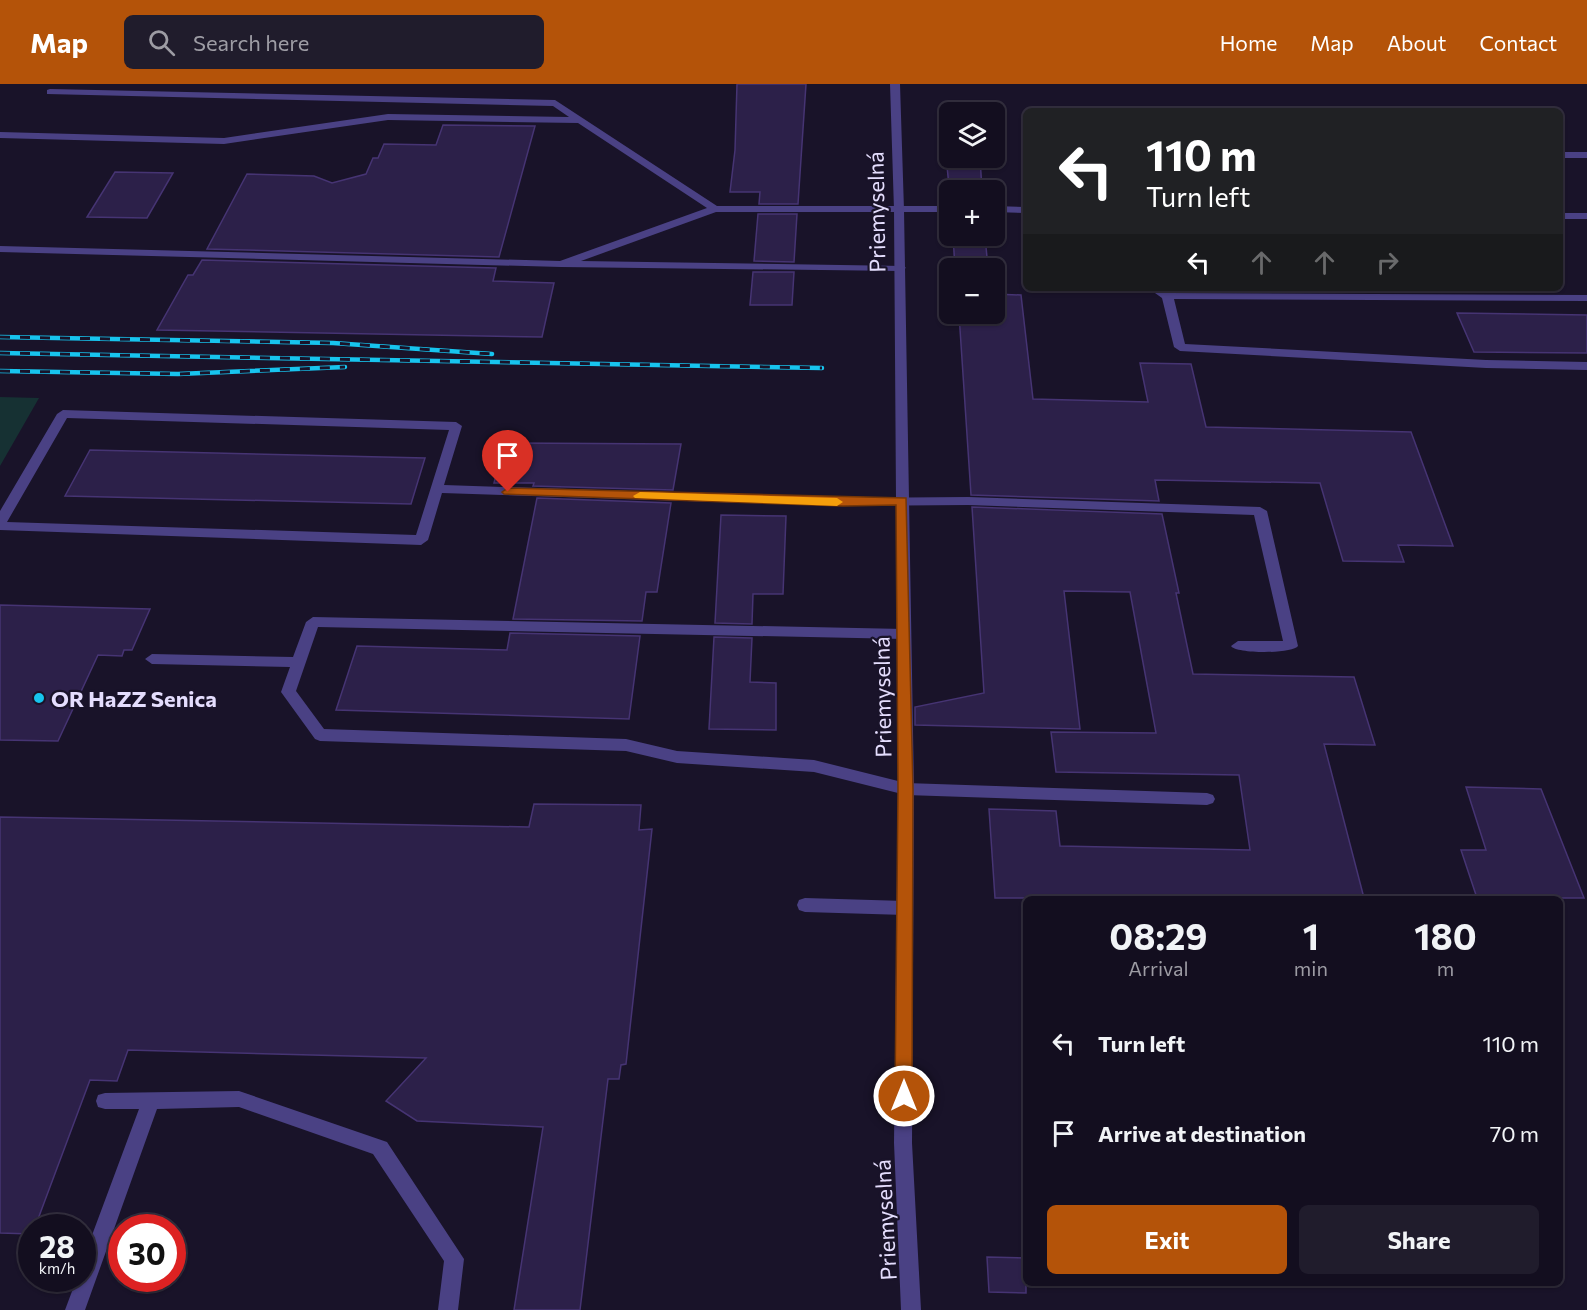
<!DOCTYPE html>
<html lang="en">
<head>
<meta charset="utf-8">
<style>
	:root { --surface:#130e1f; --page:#201c2c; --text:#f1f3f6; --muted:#9d9ca4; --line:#322e3d; --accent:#b45309 }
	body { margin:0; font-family:Commissioner,sans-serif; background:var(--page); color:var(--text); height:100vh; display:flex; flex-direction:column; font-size:22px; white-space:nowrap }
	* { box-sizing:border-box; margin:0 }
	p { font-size:20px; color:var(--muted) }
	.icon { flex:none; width:33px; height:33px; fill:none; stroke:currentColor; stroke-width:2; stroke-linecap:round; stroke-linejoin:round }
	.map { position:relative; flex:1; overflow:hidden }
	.side { position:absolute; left:1023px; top:812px; width:540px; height:390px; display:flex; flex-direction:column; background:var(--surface); border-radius:9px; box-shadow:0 2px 4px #0004,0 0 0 2px var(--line) }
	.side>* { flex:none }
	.top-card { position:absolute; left:1023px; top:24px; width:540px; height:183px; border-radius:9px; box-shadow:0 2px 4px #0004,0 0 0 2px var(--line); background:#202124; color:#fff; overflow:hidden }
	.tools { position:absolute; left:939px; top:18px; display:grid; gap:12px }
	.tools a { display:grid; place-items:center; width:66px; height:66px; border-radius:9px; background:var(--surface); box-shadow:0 2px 4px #0004,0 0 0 2px var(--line); font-size:30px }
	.speed { position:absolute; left:18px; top:1130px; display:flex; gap:12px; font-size:30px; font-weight:700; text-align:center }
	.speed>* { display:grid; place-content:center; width:78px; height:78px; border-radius:50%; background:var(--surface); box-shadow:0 2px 4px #0004,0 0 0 2px var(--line); line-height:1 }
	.speed small { font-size:15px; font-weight:400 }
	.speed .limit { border:9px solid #d22; background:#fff; color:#111 }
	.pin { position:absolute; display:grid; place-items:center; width:51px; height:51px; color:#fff; margin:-62px -26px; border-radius:50% 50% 50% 0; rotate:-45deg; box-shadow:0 0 6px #0007 }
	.pin .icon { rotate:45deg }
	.me { position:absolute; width:66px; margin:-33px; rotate:0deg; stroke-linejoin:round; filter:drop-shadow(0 0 4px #0008) }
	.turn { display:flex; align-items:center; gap:21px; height:126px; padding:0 24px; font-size:27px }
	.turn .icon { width:78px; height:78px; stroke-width:2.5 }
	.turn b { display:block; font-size:42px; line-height:51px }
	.lanes { display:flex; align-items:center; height:57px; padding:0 24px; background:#0003; justify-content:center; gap:30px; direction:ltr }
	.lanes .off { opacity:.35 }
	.eta { display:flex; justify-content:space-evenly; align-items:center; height:102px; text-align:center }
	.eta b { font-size:36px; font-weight:700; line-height:42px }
	.primary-button { display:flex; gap:12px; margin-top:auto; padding:12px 24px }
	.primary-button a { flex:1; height:69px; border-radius:9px; background:var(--accent); color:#fff; font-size:24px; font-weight:700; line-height:69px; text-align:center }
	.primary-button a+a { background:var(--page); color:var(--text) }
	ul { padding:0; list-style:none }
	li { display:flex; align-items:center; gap:18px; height:90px; padding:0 24px }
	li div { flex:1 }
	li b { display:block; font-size:22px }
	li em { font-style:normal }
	header { display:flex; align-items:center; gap:36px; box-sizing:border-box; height:84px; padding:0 30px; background:var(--accent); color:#fff }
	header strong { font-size:28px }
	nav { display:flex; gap:33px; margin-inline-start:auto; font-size:21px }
	.search { width:420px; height:54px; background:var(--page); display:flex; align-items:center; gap:15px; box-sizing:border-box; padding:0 21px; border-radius:9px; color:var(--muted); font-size:22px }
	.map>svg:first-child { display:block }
</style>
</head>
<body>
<header>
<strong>Map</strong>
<div class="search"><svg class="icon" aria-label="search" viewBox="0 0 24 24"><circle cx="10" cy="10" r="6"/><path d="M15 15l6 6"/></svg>Search here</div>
<nav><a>Home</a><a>Map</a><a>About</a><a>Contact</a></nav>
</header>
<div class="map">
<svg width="1587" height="1226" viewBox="0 0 1587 1226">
	<rect width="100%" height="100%" fill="#191329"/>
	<path fill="#163133" d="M0,313L39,314L0,382Z"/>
	<path fill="#2c2049" stroke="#463473" stroke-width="1.5" d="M737,0H806L798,120H759L760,108H730L735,66Z
		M443,41L535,42L499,173L207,165L247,90L314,92L332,99L366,90L373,74H378L384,60L436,61Z
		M946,72L980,74L982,106H950V112Z
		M115,88L173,89L147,134L87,133Z
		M758,130H797L794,178L754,177Z
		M953,152H985L988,184H955Z
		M202,176L496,184L493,197L554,199L542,253L157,246L188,191H193Z
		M753,188H794L792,221H750Z
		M994,210L1021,211L1033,315L1148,318L1140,279L1191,280L1206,343L1411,348L1453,462L1398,461L1404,478L1343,477L1320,399L1155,396L1159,417L971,411L959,230H994Z
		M1457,229L1587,231V269L1474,268Z
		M504,359L681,360L673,406L533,402L534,399H494Z
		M90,366L425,374L411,420L65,412Z
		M537,414L671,419L657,508H646L642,537L513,535Z
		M972,423L1162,430L1179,509H1176L1193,590L1354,593L1375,661L1324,660L1364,814H995L989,725L1056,727L1060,762L1250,766L1239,691L1056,688L1051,648L1156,649L1130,508L1064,507L1080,645L915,641V623L984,609Z
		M721,431L786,432L783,510H753L752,540L715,539Z
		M0,521L150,525L132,566H124L122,572L98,571L58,657L0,656Z
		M510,549L640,552L629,635L336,626L357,562L507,566Z
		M714,553L752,554L750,598L776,599V646L709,645Z
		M1466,703L1541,705L1584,814H1477L1461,766H1486Z
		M534,720L641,721L639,746L652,745L626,980L621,981L619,995H608L580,1226H514L543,1043L417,1037L386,1017L426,974L128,966L117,997L90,996L35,1143H32V1150L0,1149V733L529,743Z
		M987,1173L1026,1174V1209L989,1208Z"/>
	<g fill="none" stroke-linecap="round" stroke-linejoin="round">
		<path fill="#4a4184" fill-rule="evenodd" d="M50,5L555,16L717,122H950V128H716L581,177L904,182L906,184L900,187L561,183L0,168V162L560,177L707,124L578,39L388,36L224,60L0,54V48L224,54L388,30L569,33L553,22L47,10V6Z
			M1560,68H1587V74H1560Z
			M994,122L1026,123V129L994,128Z
			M1560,129H1587V135H1560Z
			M1148,204H1162L1169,209L1587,211V217L1174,215L1185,260L1486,276L1587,278V286L1486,284L1180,267L1174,263L1162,214Z
			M63,326L456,338L462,342L444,401L843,414L968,413L1260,423L1267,427L1298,562C1293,570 1236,570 1231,562L1238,557H1283L1254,431L968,421L843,422L442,409L428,456L421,461L0,446V427L57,330ZM67,334L449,346L416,451L7,438Z
			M313,533L904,545L911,550L904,555L318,543L296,607L324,645L626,655L677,667L814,676L906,699L1207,709L1213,711L1215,715L1213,719L1207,721L906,711L814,688L677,679L626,667L320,657L315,655L281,608L290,583L152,580L145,575L152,570L293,573L306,538Z
			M805,814L905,817L911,819L913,824L911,829L905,831L805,828L799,826L797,821L799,816Z
			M239,1007L387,1058L464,1175L458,1226H438L444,1177L373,1070L239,1023L157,1025L85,1226H65L77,1194H82V1178L139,1025H105L98,1023L96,1017L98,1011L105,1009Z"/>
		<path fill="#4a4184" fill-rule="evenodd" d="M890,0H900L904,126L914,705L912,1059L921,1226H901L894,1059L898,705L894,126Z"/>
		<g stroke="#17c4ee" stroke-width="4.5">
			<path id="rail" d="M0,253L333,259L492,270
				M0,269L822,284
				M0,287L178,290L345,283"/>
		</g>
		<use href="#rail" stroke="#191329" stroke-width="3" stroke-dasharray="10" stroke-linecap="butt"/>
	</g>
	<path fill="#b45309" stroke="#753606" stroke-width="1.5" d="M508,404L906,414L913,705L912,1012L910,1017L904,1019L898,1017L895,1012L898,705L896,421L843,422L504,410L502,408Z"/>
	<path fill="#f59e0b" d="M640,408L837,414L843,418L837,422L635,414L633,412Z"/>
	<circle fill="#17c4ee" stroke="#191329" stroke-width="2" cx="39" cy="614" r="6"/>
	<g text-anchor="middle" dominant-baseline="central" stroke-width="4.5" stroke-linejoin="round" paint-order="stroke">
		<g font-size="22" fill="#e4ddfd" stroke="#191329">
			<text transform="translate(876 128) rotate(-91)">Priemyselná</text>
			<text transform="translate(882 613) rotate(-91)">Priemyselná</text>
			<text transform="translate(885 1136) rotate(-93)">Priemyselná</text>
		</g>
		<g font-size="22" font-weight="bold" fill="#e4ddfd" stroke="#191329" text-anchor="start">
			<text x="51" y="614">OR HaZZ Senica</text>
		</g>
	</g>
</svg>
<div class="tools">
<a><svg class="icon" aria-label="layers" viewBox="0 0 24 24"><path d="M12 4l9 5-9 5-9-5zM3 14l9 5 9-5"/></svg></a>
<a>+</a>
<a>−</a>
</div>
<div class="speed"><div>28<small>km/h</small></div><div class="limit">30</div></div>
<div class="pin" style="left:508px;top:408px;background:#d93025"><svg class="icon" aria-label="arrive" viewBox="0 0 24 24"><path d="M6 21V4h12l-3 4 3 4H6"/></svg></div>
<svg class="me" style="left:904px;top:1012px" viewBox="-20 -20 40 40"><circle r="17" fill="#b45309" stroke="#fff" stroke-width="3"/><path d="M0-11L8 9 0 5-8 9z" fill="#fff"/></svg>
<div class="top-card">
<div class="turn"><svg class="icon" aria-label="left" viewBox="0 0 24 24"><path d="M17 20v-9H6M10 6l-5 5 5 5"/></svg><div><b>110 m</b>Turn left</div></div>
<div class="lanes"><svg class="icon" aria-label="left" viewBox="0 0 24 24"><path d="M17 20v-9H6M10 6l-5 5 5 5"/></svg><svg class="icon off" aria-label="ahead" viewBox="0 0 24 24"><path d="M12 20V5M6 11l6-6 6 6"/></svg><svg class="icon off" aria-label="ahead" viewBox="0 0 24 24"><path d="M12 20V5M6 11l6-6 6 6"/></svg><svg class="icon off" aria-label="right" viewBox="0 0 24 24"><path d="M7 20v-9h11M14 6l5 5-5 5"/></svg></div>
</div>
<section class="side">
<div class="eta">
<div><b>08:29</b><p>Arrival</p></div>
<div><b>1</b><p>min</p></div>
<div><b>180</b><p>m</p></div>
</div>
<ul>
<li><svg class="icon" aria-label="left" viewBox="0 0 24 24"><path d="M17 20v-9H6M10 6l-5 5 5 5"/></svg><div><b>Turn left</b></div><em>110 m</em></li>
<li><svg class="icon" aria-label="arrive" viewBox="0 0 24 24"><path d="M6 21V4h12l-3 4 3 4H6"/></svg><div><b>Arrive at destination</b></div><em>70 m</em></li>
</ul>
<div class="primary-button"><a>Exit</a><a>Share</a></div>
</section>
</div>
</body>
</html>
